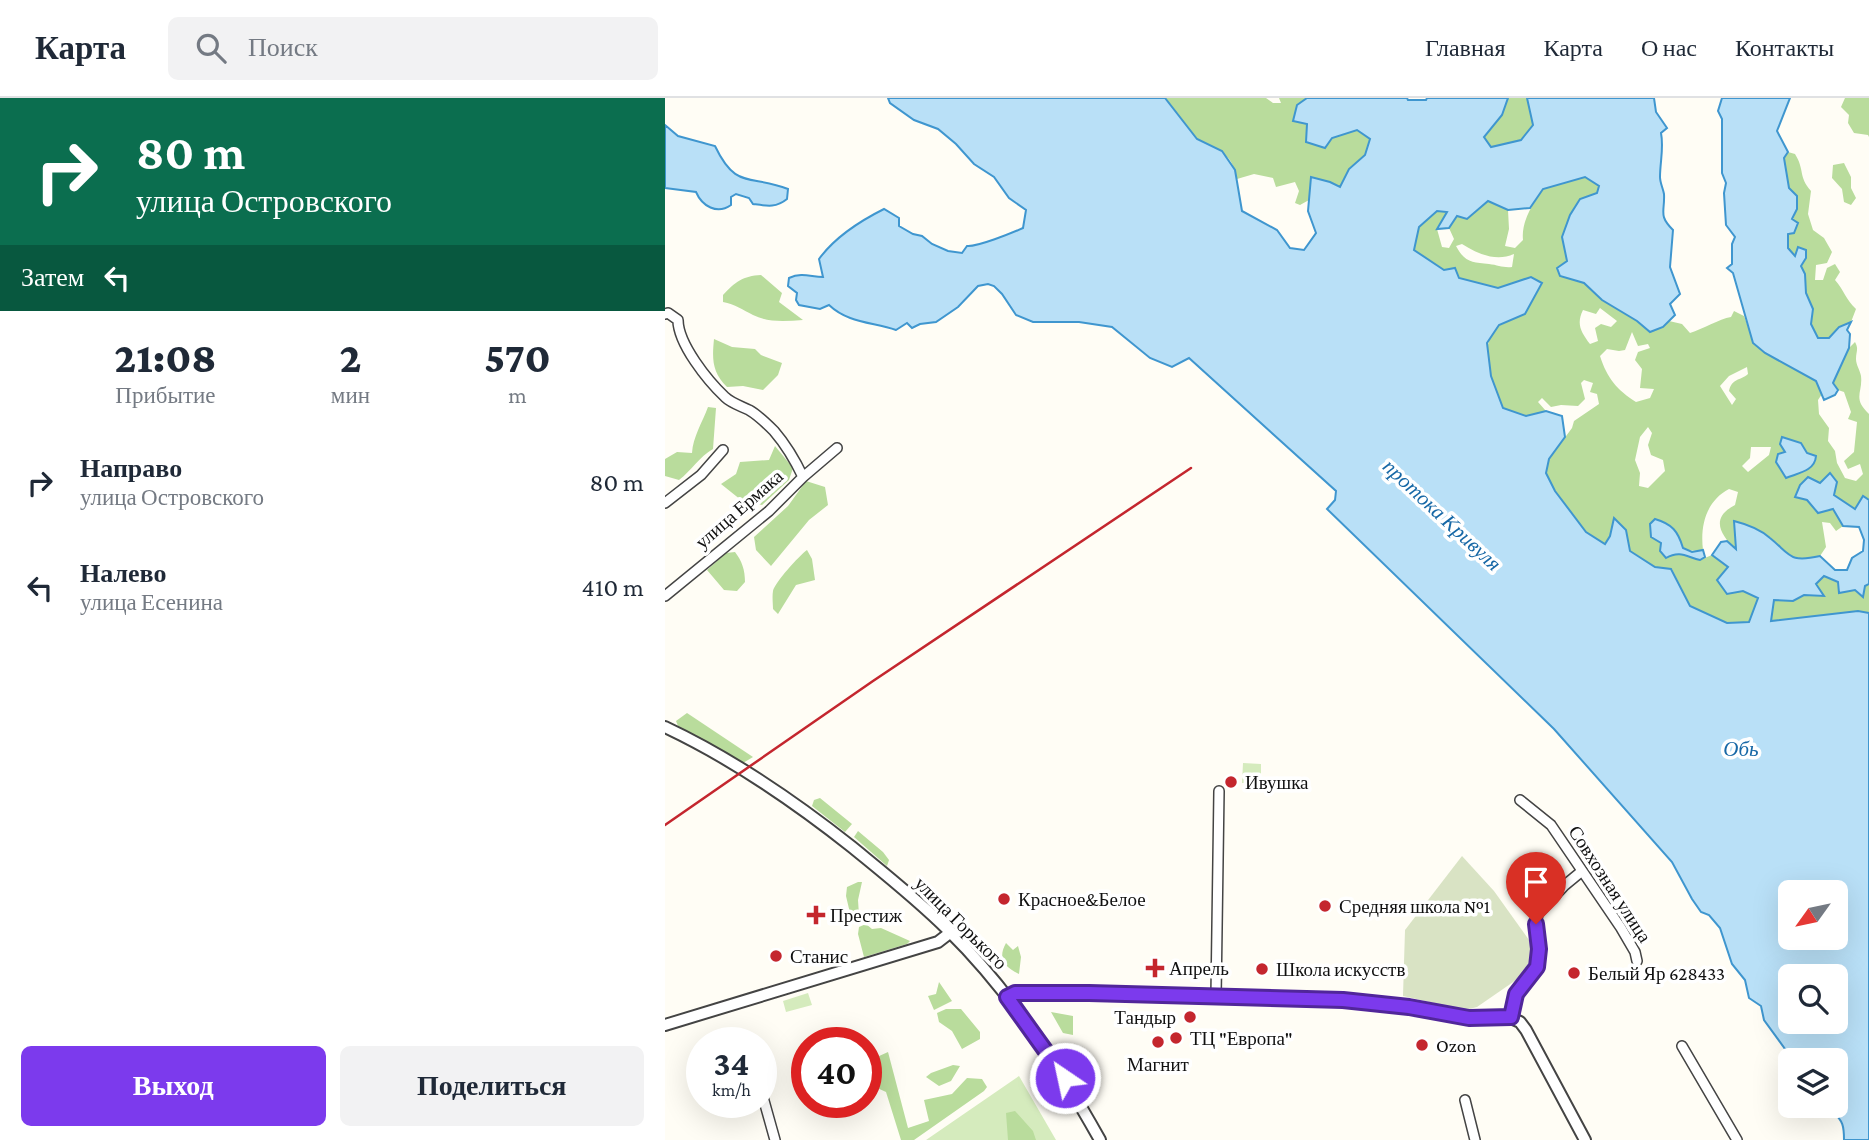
<!DOCTYPE html>
<html lang="ru">
<head>
<meta charset="utf-8">
<style>
	:root { --surface:#fff; --page:#f2f2f3; --text:#1f2937; --muted:#747a83; --line:#e0e1e3; --accent:#7c3aed }
	body { margin:0; font-family:"Crimson Pro",serif; background:var(--page); color:var(--text); height:100vh; display:flex; flex-direction:column; font-size:26px; white-space:nowrap }
	* { box-sizing:border-box; margin:0 }
	p { font-size:23px; color:var(--muted) }
	.icon { flex:none; width:38px; height:38px; fill:none; stroke:currentColor; stroke-width:2; stroke-linecap:round; stroke-linejoin:round }
	.map { position:relative; flex:1; overflow:hidden }
	.side { display:flex; flex-direction:column; background:var(--surface); width:665px }
	.side>* { flex:none }
	.hud { background:#0b6e4f; color:#fff; overflow:hidden }
	.needle { width:46px; rotate:237deg }
	.buttons { position:absolute; left:1113px; top:782px; display:grid; gap:14px }
	.buttons a { display:grid; place-items:center; width:70px; height:70px; border-radius:10px; background:var(--surface); box-shadow:0 7px 28px #0002; font-size:35px }
	.speed { position:absolute; left:21px; top:929px; display:flex; gap:14px; font-size:35px; font-weight:700; text-align:center }
	.speed>* { display:grid; place-content:center; width:91px; height:91px; border-radius:50%; background:var(--surface); box-shadow:0 7px 28px #0002; line-height:1 }
	.speed small { font-size:18px; font-weight:400 }
	.speed .limit { border:10px solid #d22; background:#fff; color:#111 }
	.pin { position:absolute; display:grid; place-items:center; width:60px; height:60px; color:#fff; margin:-72px -30px; border-radius:50% 50% 50% 0; rotate:-45deg; box-shadow:0 0 7px #0007 }
	.pin .icon { rotate:45deg }
	.me { position:absolute; width:77px; margin:-38px; rotate:326deg; stroke-linejoin:round; filter:drop-shadow(0 0 5px #0008) }
	.turn { display:flex; align-items:center; gap:24px; height:147px; padding:0 21px; font-size:32px }
	.turn .icon { width:91px; height:91px; stroke-width:2.5 }
	.turn b { display:block; font-size:49px; line-height:60px }
	.then { display:flex; align-items:center; height:66px; padding:0 21px; background:#0003; gap:14px; font-size:26px }
	.eta { display:flex; justify-content:space-evenly; align-items:center; height:119px; text-align:center }
	.eta b { font-size:42px; font-weight:800; line-height:49px }
	.action { display:flex; gap:14px; margin-top:auto; padding:14px 21px }
	.action a { flex:1; height:80px; border-radius:10px; background:var(--accent); color:#fff; font-size:28px; font-weight:800; line-height:80px; text-align:center }
	.action a+a { background:var(--page); color:var(--text) }
	ul { padding:0; list-style:none }
	li { display:flex; align-items:center; gap:21px; height:105px; padding:0 21px }
	li div { flex:1 }
	li b { display:block; font-size:26px }
	li em { font-style:normal }
	header { display:flex; align-items:center; gap:42px; box-sizing:border-box; height:98px; padding:0 35px; background:var(--surface); border-bottom:2px solid var(--line) }
	header strong { font-size:33px }
	nav { display:flex; gap:38px; margin-inline-start:auto; font-size:24px }
	.search { width:490px; height:63px; background:var(--page); display:flex; align-items:center; gap:18px; box-sizing:border-box; padding:0 24px; border-radius:10px; color:var(--muted); font-size:26px }
	main { display:flex; flex:1; min-height:0 }
	.map>svg:first-child { display:block }
</style>
</head>
<body>
<header>
<strong>Карта</strong>
<div class="search"><svg class="icon" aria-label="search" viewBox="0 0 24 24"><circle cx="10" cy="10" r="6"/><path d="M15 15l6 6"/></svg>Поиск</div>
<nav><a>Главная</a><a>Карта</a><a>О нас</a><a>Контакты</a></nav>
</header>
<main>
<section class="side">
<div class="hud">
<div class="turn"><svg class="icon" aria-label="right" viewBox="0 0 24 24"><path d="M7 20v-9h11M14 6l5 5-5 5"/></svg><div><b>80 m</b>улица Островского</div></div>
<div class="then">Затем<svg class="icon" aria-label="left" viewBox="0 0 24 24"><path d="M17 20v-9H6M10 6l-5 5 5 5"/></svg></div>
</div>
<div class="eta">
<div><b>21:08</b><p>Прибытие</p></div>
<div><b>2</b><p>мин</p></div>
<div><b>570</b><p>m</p></div>
</div>
<ul>
<li><svg class="icon" aria-label="right" viewBox="0 0 24 24"><path d="M7 20v-9h11M14 6l5 5-5 5"/></svg><div><b>Направо</b><p>улица Островского</p></div><em>80 m</em></li>
<li><svg class="icon" aria-label="left" viewBox="0 0 24 24"><path d="M17 20v-9H6M10 6l-5 5 5 5"/></svg><div><b>Налево</b><p>улица Есенина</p></div><em>410 m</em></li>
</ul>
<div class="action"><a>Выход</a><a>Поделиться</a></div>
</section>
<div class="map">
<svg width="1204" height="1042" viewBox="0 0 1204 1042">
	<rect width="100%" height="100%" fill="#fffdf5"/>
	<path fill="#d5ebbd" d="M578,665L596,666V685H577Z
		M143,895L147,907L121,914L118,903Z
		M354,978L391,1042H261Z"/>
	<path fill="#b9dc9c" fill-rule="evenodd" d="M500,0H601L608,5H616L614,0H642L632,7L629,23L643,26L666,40L692,32L705,40L700,57L684,71L675,90L646,80L644,102L635,107L630,105L634,93L630,84L611,89L608,80L589,76L572,81C566,49 550,56 531,40C519,29 510,13 500,0Z
		M843,0H862L869,27L856,42L826,49L819,39L837,17Z
		M1180,0H1204V39L1203,37L1189,35L1183,25L1184,17L1176,9Z
		M1123,54L1130,56C1140,72 1133,78 1146,93L1143,116L1148,132L1159,140L1167,154L1162,165L1151,167L1150,182H1158L1162,170L1170,166L1175,174L1170,182C1179,192 1181,202 1191,211L1186,224L1174,229L1164,240H1153L1146,226L1148,211L1141,195L1140,176L1123,150V135L1132,111V98L1124,90L1119,60Z
		M1179,65L1186,79V90L1191,100L1186,107L1179,104L1177,91L1167,80L1168,67Z
		M920,79L934,88L932,96L915,101L897,139L902,163L895,178L919,185L937,202L972,223L985,234L998,229L1004,223L1017,226L1025,235C1038,231 1054,221 1066,219L1069,213L1079,218L1089,245L1100,255L1151,283L1157,296L1153,302L1154,316L1164,330L1163,343L1170,353L1172,365L1180,380L1191,383L1198,376L1195,366L1183,371L1179,363L1189,354L1192,324L1183,321L1186,314L1179,294L1173,292L1168,285L1173,269L1184,250L1190,244C1194,251 1191,253 1191,261C1191,267 1195,272 1196,278C1198,295 1187,300 1204,316V402L1198,398L1190,411L1169,397L1165,375L1142,402L1150,411H1168L1178,428L1171,433L1165,425L1157,424L1161,449L1155,458C1129,464 1121,458 1105,439H1071V452C1055,436 1045,420 1070,407L1073,394L1064,391C1041,403 1035,428 1038,452C1024,455 1010,448 997,445L1008,456H1020L1035,462L1047,457L1063,469L1078,493L1093,500L1084,525L1062,526L1025,508L1007,471L990,469L965,453L961,432L949,420L945,438L940,447L921,434L890,393L881,375L884,361L907,330L909,323L934,306L932,296L925,294L928,285L919,282L916,285L920,301L913,308L896,307L886,309L877,300L873,304L881,313L861,318L838,310C829,287 810,248 834,227C840,222 852,219 860,216L866,179L833,190L794,180L790,170L779,173L749,152L754,129L772,112L782,114L772,131L777,149L784,150L789,141L784,130L792,118L802,120L823,103L843,112L844,131L840,148L850,150L858,142C856,123 868,106 878,91ZM797,146C813,156 831,164 849,156L847,169C838,170 833,167 824,166C807,164 800,165 791,148ZM935,210L952,223L946,229L936,226L930,230L933,243L925,246C916,234 911,226 918,212L931,216ZM967,234L973,248L983,246L985,250L973,254L970,262L977,271L975,290L989,291L985,300L971,304C952,292 942,280 935,258L942,251L954,253L960,252ZM1082,269L1083,276C1075,283 1067,280 1064,293L1071,301L1067,307L1055,288L1064,278ZM983,329L987,335L983,347L986,357L998,362L1000,373L983,390L974,388L975,375L970,362L975,339ZM1086,349H1106L1104,357L1083,374L1077,368L1085,360Z
		M96,177L117,195L114,204L138,222C121,223 104,225 88,217C78,212 70,206 58,204V197C70,184 78,178 96,177Z
		M49,241L67,249L90,251L96,257L117,265L113,277L98,292L78,288L62,289C47,274 47,261 49,241Z
		M43,309L51,310L48,351C34,359 27,372 14,382L0,378V361L12,354L27,355C28,339 37,325 43,309Z
		M110,348L128,370L124,382L97,407L76,402L56,386L71,376L75,364L104,362Z
		M141,383L160,389L163,407L144,422L106,468L91,452L89,439L123,408Z
		M142,452L147,461L150,482L131,487L113,516L108,511C108,506 107,499 108,493C110,484 134,458 142,452Z
		M70,454C77,463 80,472 80,484L72,493L59,492L42,472L61,455Z
		M1159,478L1173,484L1174,495L1204,486V515L1193,513L1106,524L1108,501L1128,503L1139,497L1158,498L1151,486Z
		M22,615L88,659L78,665L13,628L11,623Z
		M155,700L187,726L180,734L147,708L149,702Z
		M193,733L218,754L224,762L222,768L189,739Z
		M193,784H197L193,802L194,817L185,815L181,798L182,789Z
		M201,826L207,831L216,830L245,843L242,846L199,859L193,836L194,829Z
		M341,845L348,852L353,848L356,859L354,876C340,869 332,861 341,845Z
		M274,884L287,903L269,912L263,898L271,896Z
		M281,911H296L315,934V941L297,951L287,933L274,924L272,915Z
		M386,914L408,918V937L398,935Z
		M223,954L243,1030L264,1023L259,1002L287,996L302,980L317,981L322,989L319,993L249,1042H236L221,994L208,988L203,969L212,959Z
		M288,967L295,968L286,983L274,988L261,979L266,975Z
		M350,1013L368,1033L371,1042H343L341,1015Z"/>
	<path fill="#d9e3c4" d="M797,758L829,793L864,842L868,853L864,869L854,880L812,909L800,912L738,898L740,832Z"/>
	<path fill="#b9e0f7" stroke="#3f96cf" stroke-width="2" fill-rule="evenodd" d="M223,0H500L532,41L557,53L570,72L577,113L612,132L625,150L639,152L651,135L643,113L646,79L665,84L675,89L684,71L700,57L705,41L692,32L667,40L660,50L641,44L642,26L628,23L632,7L642,0H742L743,2H761L762,0H843L837,17L819,39L826,49L856,42L868,27L862,0H989L991,14L1002,30L996,35C999,50 995,64 995,79C995,85 998,90 999,96C1000,114 993,117 1008,132L1005,169L1015,196L1005,206L1010,217L998,229L985,234L972,223L937,202L919,185L895,178L892,170L902,163L897,139L905,117L915,101L932,95L934,88L920,79L878,91L865,110L843,112L823,103L802,121L792,118L784,130L772,131L782,114L772,113L754,129L749,152L779,172L790,170L794,180L833,190L866,179L877,185L860,216L834,227L822,245L826,278L838,310L861,318L881,313L897,318L900,339L884,361L881,375L890,393L921,434L940,446L945,438L949,420L961,432L965,453L990,469L1006,471L1025,508L1062,525L1084,524L1093,500L1078,493L1062,496L1052,482L1063,469L1047,457L1056,444L1062,443L1071,451L1069,423C1081,426 1095,431 1105,440C1126,457 1124,465 1155,458L1170,472H1182L1187,460L1198,453L1199,442L1194,429L1178,428L1168,411L1153,415L1142,402L1130,399L1135,387L1143,379L1155,385L1165,375L1172,384L1169,397L1190,411L1198,398L1204,402V486L1200,488L1198,499L1190,492L1174,495L1173,484L1159,478L1151,486L1159,498L1139,497L1128,503L1109,502L1106,523L1193,513L1204,515V1042H1179C1179,1028 1178,1023 1168,1014L1162,1018L1152,1008H1171V962H1128L1099,922L1096,908L1084,900L1080,882L1067,866L1055,830L1044,817L1036,814L1027,801L1007,764L889,631L662,411L670,402L671,393L524,260L507,269L485,260L447,229L414,224H368L351,217L337,196L329,188L323,186L313,188L293,209L271,224L255,226L247,230L242,225L231,232C207,224 183,225 164,207L155,211L134,207L131,202L132,195L123,188L124,180C137,174 146,179 158,179L154,161C170,139 195,123 219,111L234,120V128L248,136L257,138L267,146L283,153L297,155L302,148C312,149 347,135 358,130L361,112L344,100L329,79L309,66L291,46L273,31L249,22L225,5ZM1171,794V840H1125V794ZM1171,878V924H1125V878Z
		M1057,0H1125L1112,33L1123,54L1119,60L1124,90L1132,98V111L1127,121L1133,125L1129,135L1123,136V150L1130,158L1133,149L1141,152V160L1136,168L1140,176L1141,195L1148,211L1146,226L1153,240H1164L1174,229L1186,224L1182,232L1185,236L1184,250L1168,285L1173,292L1170,297L1159,302L1151,283L1100,255L1088,245L1068,175L1062,170L1067,166V146L1070,139L1061,127L1059,95L1061,85L1057,75V21L1053,13Z
		M0,27L13,38L50,48C71,92 84,76 123,91L122,101C111,110 102,108 88,106L84,100L71,96L66,99V107C52,117 37,108 31,94L0,90Z
		M1117,339L1136,345L1142,355L1151,358C1150,373 1133,375 1121,380L1111,364L1113,356L1120,354L1115,346Z
		M990,421C1007,426 1013,433 1018,450L1027,454L1038,452L1040,459L1035,462C1022,459 1015,452 1001,460L995,453L996,445L986,439L985,426Z"/>
	<g fill="none" stroke-linecap="round" stroke-linejoin="round">
		<g stroke="#444" stroke-width="12">
			<path id="minor" d="M0,216L3,215L13,222C13,246 43,283 60,299C66,305 76,308 84,312C93,317 102,326 109,333C121,347 130,362 138,379
				M0,405L36,377L58,352
				M0,498L104,413L138,379L172,350
				M855,702L886,727L956,830L970,854L972,863
				M551,898L554,693
				M846,920L851,896L872,869L874,851L871,826L873,816L900,787L917,773
				M1017,948L1072,1042
				M96,992L110,1042
				M800,1002L810,1042"/>
		</g>
		<g stroke="#444" stroke-width="14">
			<path id="tertiary" d="M0,629C68,661 129,703 187,749C220,776 253,802 283,832C345,893 393,967 435,1042
				M342,899L350,895H424L678,903L744,909L804,920H846L855,924L861,932L920,1042
				M0,927L273,844L286,834"/>
		</g>
		<use href="#minor" stroke="#fff" stroke-width="9"/>
		<use href="#tertiary" stroke="#fff" stroke-width="10"/>
		<path stroke="#c4262e" stroke-width="2.5" d="M0,727L208,583L526,370"/>
	</g>
	<g fill="none" stroke-linecap="round" stroke-linejoin="round">
		<g stroke="#51269a" stroke-width="18">
			<path id="route" d="M400,980L342,899L350,895H424L678,902L744,909L804,920L846,919L851,896L872,869L874,851L871,826"/>
		</g>
		<use href="#route" stroke="#7c3aed" stroke-width="12"/>
	</g>
	<g fill="#c4262e" stroke="#fff" stroke-width="2.5">
		<circle cx="566" cy="684" r="7"/>
		<circle cx="339" cy="801" r="7"/>
		<circle cx="660" cy="808" r="7"/>
		<path d="M147.5 806.5h7v7h7v7h-7v7h-7v-7h-7v-7h7z"/>
		<circle cx="111" cy="858" r="7"/>
		<path d="M486.5 859.5h7v7h7v7h-7v7h-7v-7h-7v-7h7z"/>
		<circle cx="597" cy="871" r="7"/>
		<circle cx="909" cy="875" r="7"/>
		<circle cx="525" cy="919" r="7"/>
		<circle cx="511" cy="940" r="7"/>
		<circle cx="493" cy="944" r="7"/>
		<circle cx="757" cy="947" r="7"/>
	</g>
	<g text-anchor="middle" dominant-baseline="central" stroke-width="7" stroke-linejoin="round" paint-order="stroke">
		<g font-size="19" fill="#111" stroke="#fff">
			<text transform="translate(74 411) rotate(-41)">улица Ермака</text>
			<text transform="translate(945 786) rotate(57)">Совхозная улица</text>
			<text transform="translate(296 825) rotate(45)">улица Горького</text>
		</g>
		<g font-size="19" fill="#111" stroke="#fff" text-anchor="start">
			<text x="580" y="684">Ивушка</text>
			<text x="353" y="801">Красное&amp;Белое</text>
			<text x="674" y="808">Средняя школа №1</text>
			<text x="165" y="817">Престиж</text>
			<text x="125" y="858">Станис</text>
			<text x="504" y="870">Апрель</text>
			<text x="611" y="871">Школа искусств</text>
			<text x="923" y="875">Белый Яр 628433</text>
			<text x="511" y="919" text-anchor="end">Тандыр</text>
			<text x="525" y="940">ТЦ "Европа"</text>
			<text x="771" y="947">Ozon</text>
			<text x="493" y="966" text-anchor="middle">Магнит</text>
		</g>
		<g font-size="21" font-style="italic" fill="#1768a6" stroke="#fff">
			<text transform="translate(777 417) rotate(43)">протока Кривуля</text>
			<text x="1076" y="651">Обь</text>
		</g>
	</g>
</svg>
<div class="buttons">
<a><svg class="needle" viewBox="-14 -14 28 28"><path d="M0-13l5 13h-10z" fill="#e53935"/><path d="M0 13l5-13h-10z" fill="#747a83"/></svg></a>
<a><svg class="icon" aria-label="search" viewBox="0 0 24 24"><circle cx="10" cy="10" r="6"/><path d="M15 15l6 6"/></svg></a>
<a><svg class="icon" aria-label="layers" viewBox="0 0 24 24"><path d="M12 4l9 5-9 5-9-5zM3 14l9 5 9-5"/></svg></a>
</div>
<div class="speed"><div>34<small>km/h</small></div><div class="limit">40</div></div>
<div class="pin" style="left:871px;top:826px;background:#d93025"><svg class="icon" aria-label="arrive" viewBox="0 0 24 24"><path d="M6 21V4h12l-3 4 3 4H6"/></svg></div>
<svg class="me" style="left:400px;top:980px" viewBox="-20 -20 40 40"><circle r="17" fill="#7c3aed" stroke="#fff" stroke-width="3"/><path d="M0-11L8 9 0 5-8 9z" fill="#fff"/></svg>
</div>
</main>
</body>
</html>
